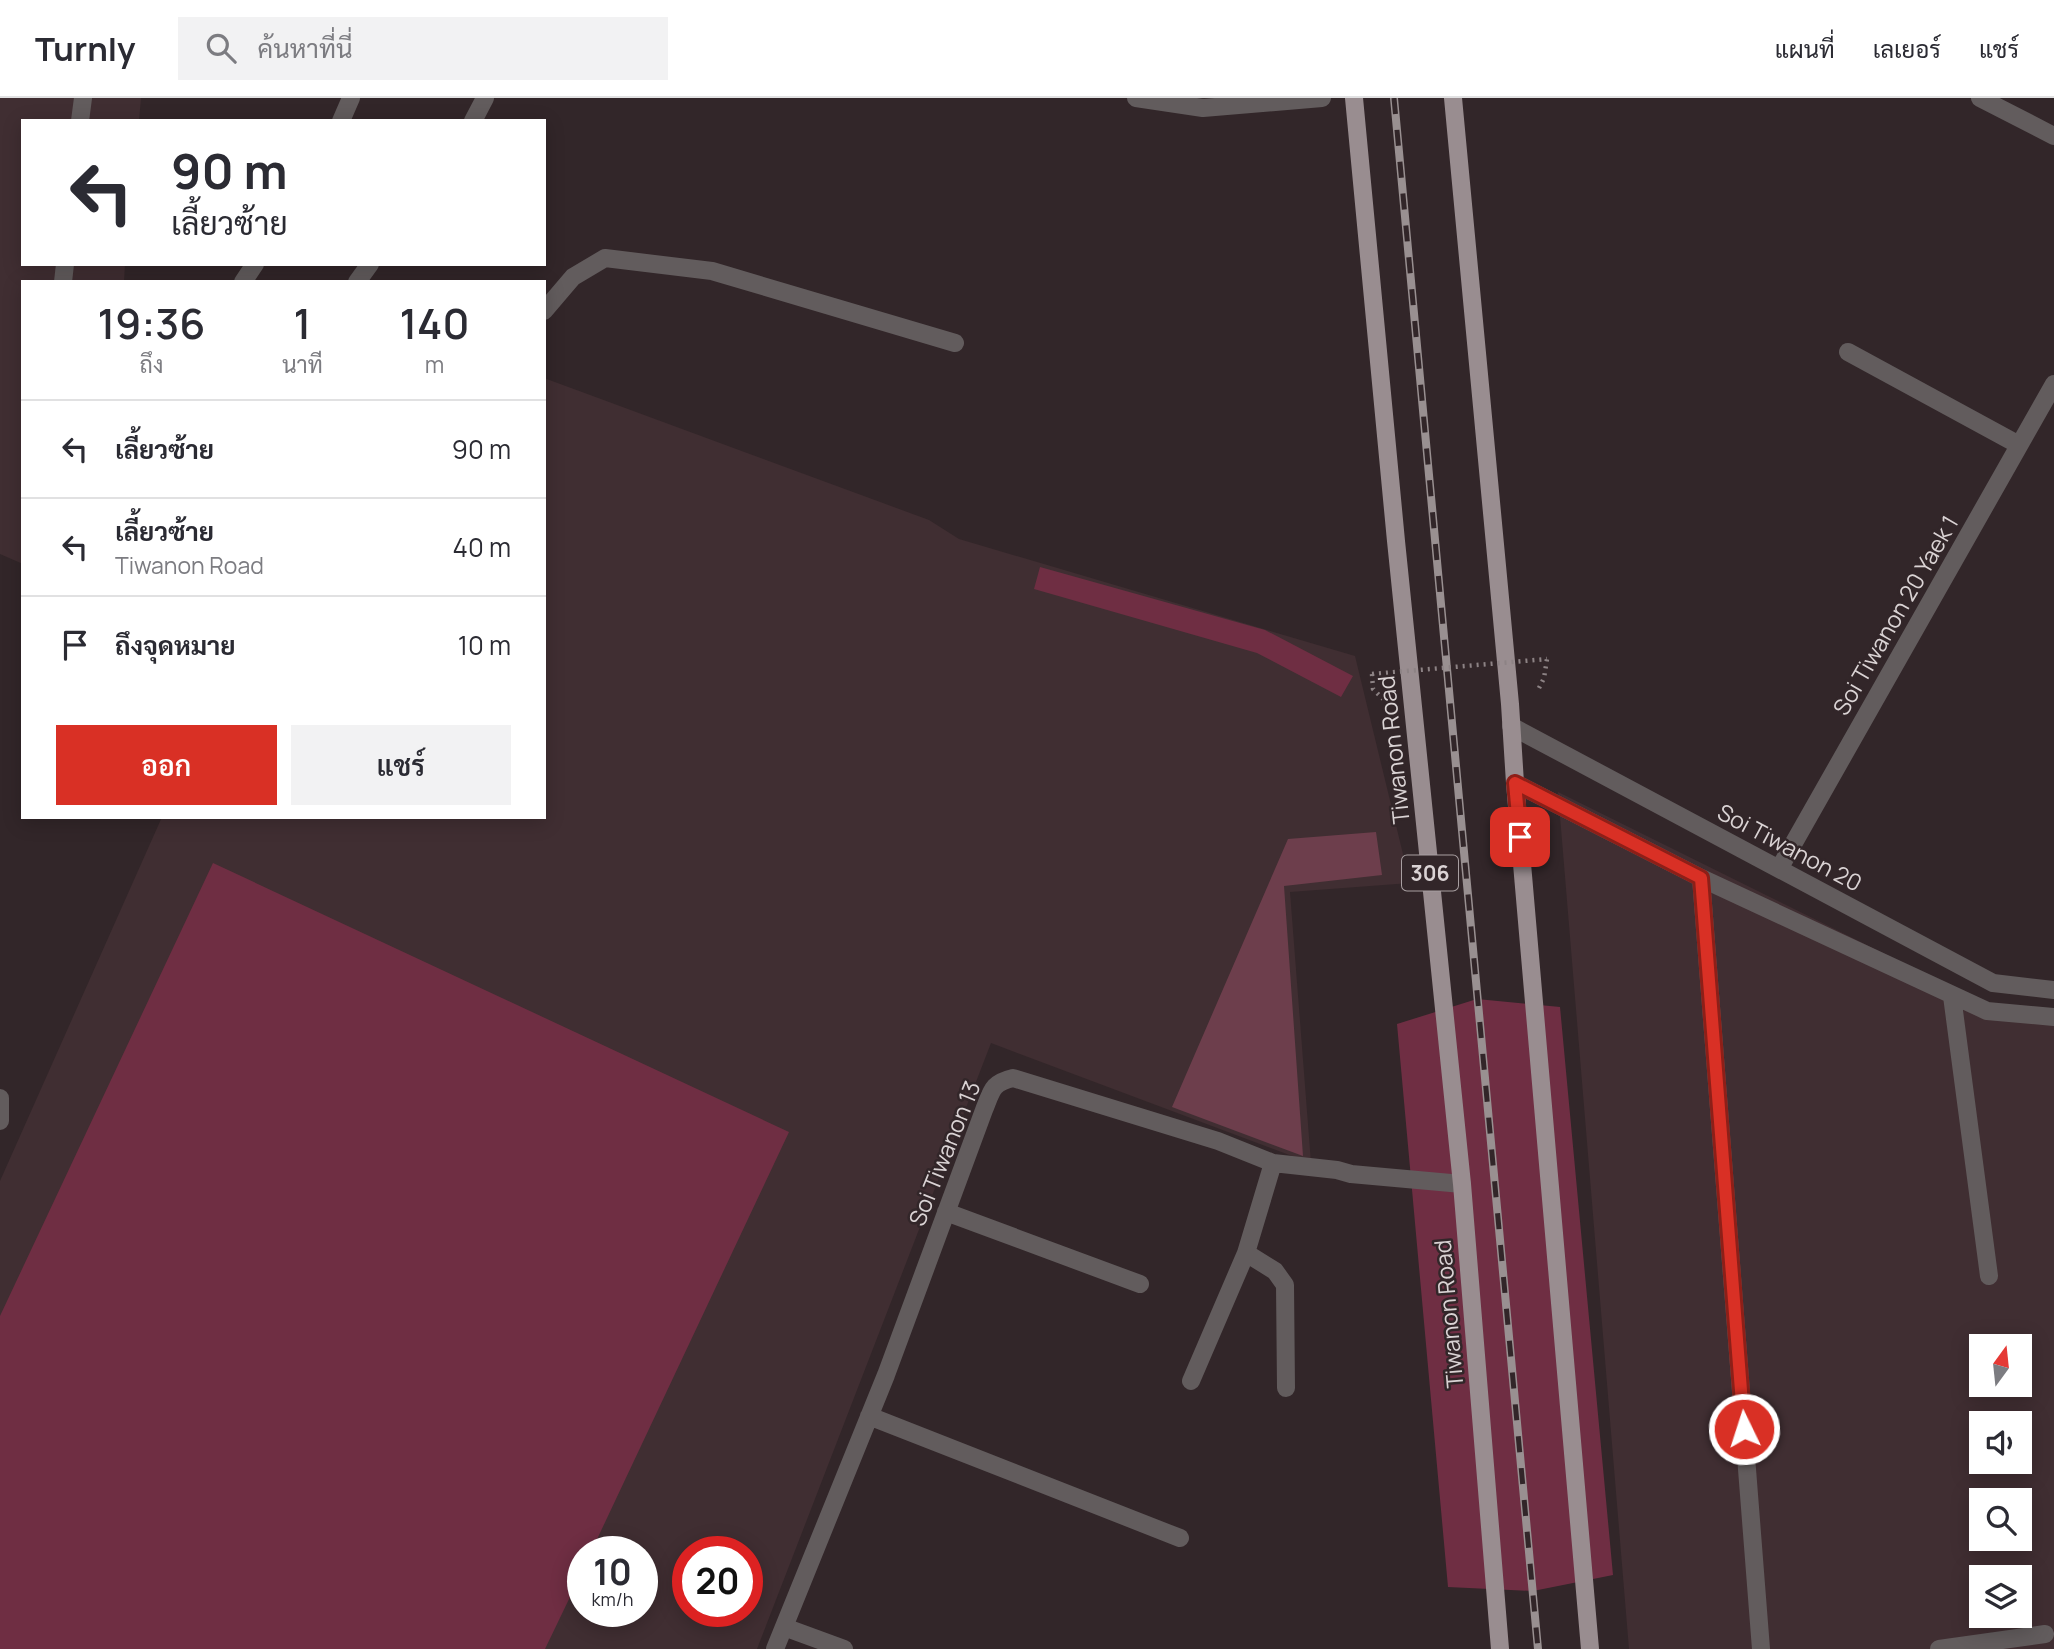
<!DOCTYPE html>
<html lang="th">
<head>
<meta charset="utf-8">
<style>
	:root { --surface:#fff; --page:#f2f2f3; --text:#2b2b33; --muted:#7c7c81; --line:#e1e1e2; --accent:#d93025 }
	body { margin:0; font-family:Manrope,Sarabun,sans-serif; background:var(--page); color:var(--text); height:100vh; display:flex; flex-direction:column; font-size:26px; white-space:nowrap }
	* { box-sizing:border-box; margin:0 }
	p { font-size:23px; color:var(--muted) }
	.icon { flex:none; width:38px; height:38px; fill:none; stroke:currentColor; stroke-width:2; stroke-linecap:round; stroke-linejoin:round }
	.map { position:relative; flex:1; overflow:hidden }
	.side { position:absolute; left:21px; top:182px; width:525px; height:539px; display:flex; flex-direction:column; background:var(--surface); border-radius:0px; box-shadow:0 4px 18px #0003 }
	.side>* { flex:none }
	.top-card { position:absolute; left:21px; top:21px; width:525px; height:147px; border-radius:0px; box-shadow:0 4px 18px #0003; background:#fff; color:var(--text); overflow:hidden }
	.needle { width:46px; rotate:15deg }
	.buttons { position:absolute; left:1969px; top:1236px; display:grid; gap:14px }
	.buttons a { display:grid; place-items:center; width:63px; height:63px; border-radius:0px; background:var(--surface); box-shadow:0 4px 18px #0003; font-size:35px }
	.speed { position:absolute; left:567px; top:1438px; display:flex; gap:14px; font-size:35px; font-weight:700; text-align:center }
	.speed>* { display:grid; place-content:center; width:91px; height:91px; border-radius:50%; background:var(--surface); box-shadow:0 4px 18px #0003; line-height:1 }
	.speed small { font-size:18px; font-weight:400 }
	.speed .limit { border:10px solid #d22; background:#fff; color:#111 }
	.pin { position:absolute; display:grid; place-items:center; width:60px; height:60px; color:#fff; margin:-30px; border-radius:14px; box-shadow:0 4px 10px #0006 }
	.me { position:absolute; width:77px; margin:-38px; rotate:356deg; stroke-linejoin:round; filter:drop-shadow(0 0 5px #0008) }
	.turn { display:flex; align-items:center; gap:24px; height:147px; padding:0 35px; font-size:32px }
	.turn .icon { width:91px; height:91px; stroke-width:2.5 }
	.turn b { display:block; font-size:49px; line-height:60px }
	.eta { display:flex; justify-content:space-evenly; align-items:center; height:119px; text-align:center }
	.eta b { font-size:42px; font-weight:600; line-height:49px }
	.button { display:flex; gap:14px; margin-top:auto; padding:14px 35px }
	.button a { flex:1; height:80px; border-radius:0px; background:var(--accent); color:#fff; font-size:28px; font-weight:600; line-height:80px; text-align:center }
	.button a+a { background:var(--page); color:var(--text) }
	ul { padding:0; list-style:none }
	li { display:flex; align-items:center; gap:21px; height:98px; padding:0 35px; border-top:2px solid var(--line) }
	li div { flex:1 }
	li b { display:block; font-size:26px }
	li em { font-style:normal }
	header { display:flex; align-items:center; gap:42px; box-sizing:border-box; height:98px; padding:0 35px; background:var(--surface); border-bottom:2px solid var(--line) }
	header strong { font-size:33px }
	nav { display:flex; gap:38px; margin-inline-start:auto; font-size:24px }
	.search { width:490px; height:63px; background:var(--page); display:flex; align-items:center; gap:18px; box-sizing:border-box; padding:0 24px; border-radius:0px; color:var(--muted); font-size:26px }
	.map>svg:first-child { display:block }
</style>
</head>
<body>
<header>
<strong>Turnly</strong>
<div class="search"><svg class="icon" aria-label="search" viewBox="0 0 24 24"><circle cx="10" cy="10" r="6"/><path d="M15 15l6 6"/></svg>ค้นหาที่นี่</div>
<nav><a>แผนที่</a><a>เลเยอร์</a><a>แชร์</a></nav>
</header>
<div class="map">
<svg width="2054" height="1551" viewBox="0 0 2054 1551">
	<rect width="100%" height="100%" fill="#322629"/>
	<path fill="#402e32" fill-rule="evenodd" d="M0,0H141L139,23H23V166H125L124,184H23V466L0,456Z
		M544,280L929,422L959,441L1355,558L1410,785L1290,794L1311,1065L991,945L757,1551H0V1083L162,719H544ZM583,1454H642V1514H583ZM688,1454H747V1514H688Z
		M1558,694L1988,907L2054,913V1551H1629ZM1981,1248H2020V1286H1981ZM1981,1325H2020V1363H1981ZM1981,1402H2020V1440H1981ZM1981,1479H2020V1517H1981Z"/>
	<path fill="#6d3e4c" d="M1376,734L1382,777L1284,788L1303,1058L1172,1009L1288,741Z"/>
	<path fill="#6f2e43" d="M1040,469L1265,532L1353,578L1341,599L1257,555L1034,491Z
		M213,765L789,1034L591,1454H583V1472L545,1551H0V1218Z
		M1477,901L1560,909L1613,1477L1533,1493L1448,1489L1397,926Z"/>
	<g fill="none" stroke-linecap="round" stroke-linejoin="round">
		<path stroke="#8d8385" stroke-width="4.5" stroke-dasharray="2 5" stroke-linecap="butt" d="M1372,576L1373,591L1383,601
			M1539,590L1544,580L1547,561"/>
		<path stroke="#625c5d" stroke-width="18" d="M80,23L83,0
			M341,23L351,0
			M473,23L485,0
			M63,184L65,166
			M243,184L255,166
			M357,184L370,166
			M544,213L573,179L605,160L712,173L955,245
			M1515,685L1701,780L1987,913L2054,919
			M1701,780L1761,1551
			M1952,898L1989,1178
			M0,1000V1023
			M1939,1551L2045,1536"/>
		<path stroke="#625c5d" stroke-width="18" d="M1136,0L1203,10L1322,0
			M1980,0L2054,38
			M1848,254L2019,347
			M1511,628L1993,885L2054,892
			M1779,771L2054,286
			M946,1114L1140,1186
			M1246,1155L1275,1173L1285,1187L1286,1290
			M1191,1283L1246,1155L1273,1065
			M869,1318L1180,1440
			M784,1529L844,1551
			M775,1551L886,1277L984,1012C992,992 992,985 1013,980L1218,1043L1273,1065L1337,1072L1351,1076L1462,1086"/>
		<path stroke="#998d90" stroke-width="18" d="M1354,0L1396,443L1462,1086L1500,1551
			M1453,0L1510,606L1515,685L1590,1551"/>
		<g stroke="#999091" stroke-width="8">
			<path id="rail" d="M1394,0L1538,1551"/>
		</g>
		<use href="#rail" stroke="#322629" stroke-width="5" stroke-dasharray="16" stroke-linecap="butt"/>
		<path stroke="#8d8385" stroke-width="4.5" stroke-dasharray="2 5" stroke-linecap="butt" d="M1372,576L1547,561"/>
	</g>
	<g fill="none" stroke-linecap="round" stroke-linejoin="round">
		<g stroke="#8d1f18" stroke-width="18">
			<path id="route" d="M1520,739L1515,685L1701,780L1744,1331"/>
		</g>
		<use href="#route" stroke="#d93025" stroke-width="12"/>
	</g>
	<g text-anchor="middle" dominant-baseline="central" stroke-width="5" stroke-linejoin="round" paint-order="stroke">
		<rect fill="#322629" stroke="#a89fa1" stroke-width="2" x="1402" y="757.5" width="56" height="35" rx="5"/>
		<g font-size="21" font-weight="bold" fill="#dad3d4">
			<text x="1430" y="775">306</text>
		</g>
		<g font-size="23" fill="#dad3d4" stroke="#322629">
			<text transform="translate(1895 517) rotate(-60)">Soi Tiwanon 20 Yaek 1</text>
			<text transform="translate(1393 652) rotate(-96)">Tiwanon Road</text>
			<text transform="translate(1790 749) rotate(28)">Soi Tiwanon 20</text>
			<text transform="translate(944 1055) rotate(-68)">Soi Tiwanon 13</text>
			<text transform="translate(1448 1216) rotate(-95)">Tiwanon Road</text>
		</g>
	</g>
</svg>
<div class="buttons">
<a><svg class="needle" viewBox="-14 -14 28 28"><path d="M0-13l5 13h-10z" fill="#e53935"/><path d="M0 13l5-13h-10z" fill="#7c7c81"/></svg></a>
<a><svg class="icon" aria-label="sound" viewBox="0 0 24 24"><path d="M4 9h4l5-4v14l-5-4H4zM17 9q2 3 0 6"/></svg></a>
<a><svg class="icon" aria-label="search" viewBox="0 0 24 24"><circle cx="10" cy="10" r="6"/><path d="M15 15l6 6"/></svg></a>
<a><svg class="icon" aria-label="layers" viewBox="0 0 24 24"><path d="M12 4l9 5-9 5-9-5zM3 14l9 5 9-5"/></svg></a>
</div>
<div class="speed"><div>10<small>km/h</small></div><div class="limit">20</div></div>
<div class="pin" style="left:1520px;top:739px;background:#d93025"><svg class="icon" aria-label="arrive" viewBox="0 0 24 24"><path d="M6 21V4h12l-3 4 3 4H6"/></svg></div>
<svg class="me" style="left:1744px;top:1331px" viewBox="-20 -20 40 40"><circle r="17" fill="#d93025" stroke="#fff" stroke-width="3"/><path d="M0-11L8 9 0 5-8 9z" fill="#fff"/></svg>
<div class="top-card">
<div class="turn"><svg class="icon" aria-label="left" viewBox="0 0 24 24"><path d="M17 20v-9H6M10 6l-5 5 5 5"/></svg><div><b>90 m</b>เลี้ยวซ้าย</div></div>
</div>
<section class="side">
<div class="eta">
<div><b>19:36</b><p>ถึง</p></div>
<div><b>1</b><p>นาที</p></div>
<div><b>140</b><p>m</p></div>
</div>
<ul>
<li><svg class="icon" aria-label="left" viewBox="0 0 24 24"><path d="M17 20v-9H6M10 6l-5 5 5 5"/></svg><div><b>เลี้ยวซ้าย</b></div><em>90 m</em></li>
<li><svg class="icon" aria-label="left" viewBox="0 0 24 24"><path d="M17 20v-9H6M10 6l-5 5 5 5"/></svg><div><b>เลี้ยวซ้าย</b><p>Tiwanon Road</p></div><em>40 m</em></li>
<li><svg class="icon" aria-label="arrive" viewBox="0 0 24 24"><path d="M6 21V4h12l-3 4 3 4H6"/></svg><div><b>ถึงจุดหมาย</b></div><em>10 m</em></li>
</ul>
<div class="button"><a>ออก</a><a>แชร์</a></div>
</section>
</div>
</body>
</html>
